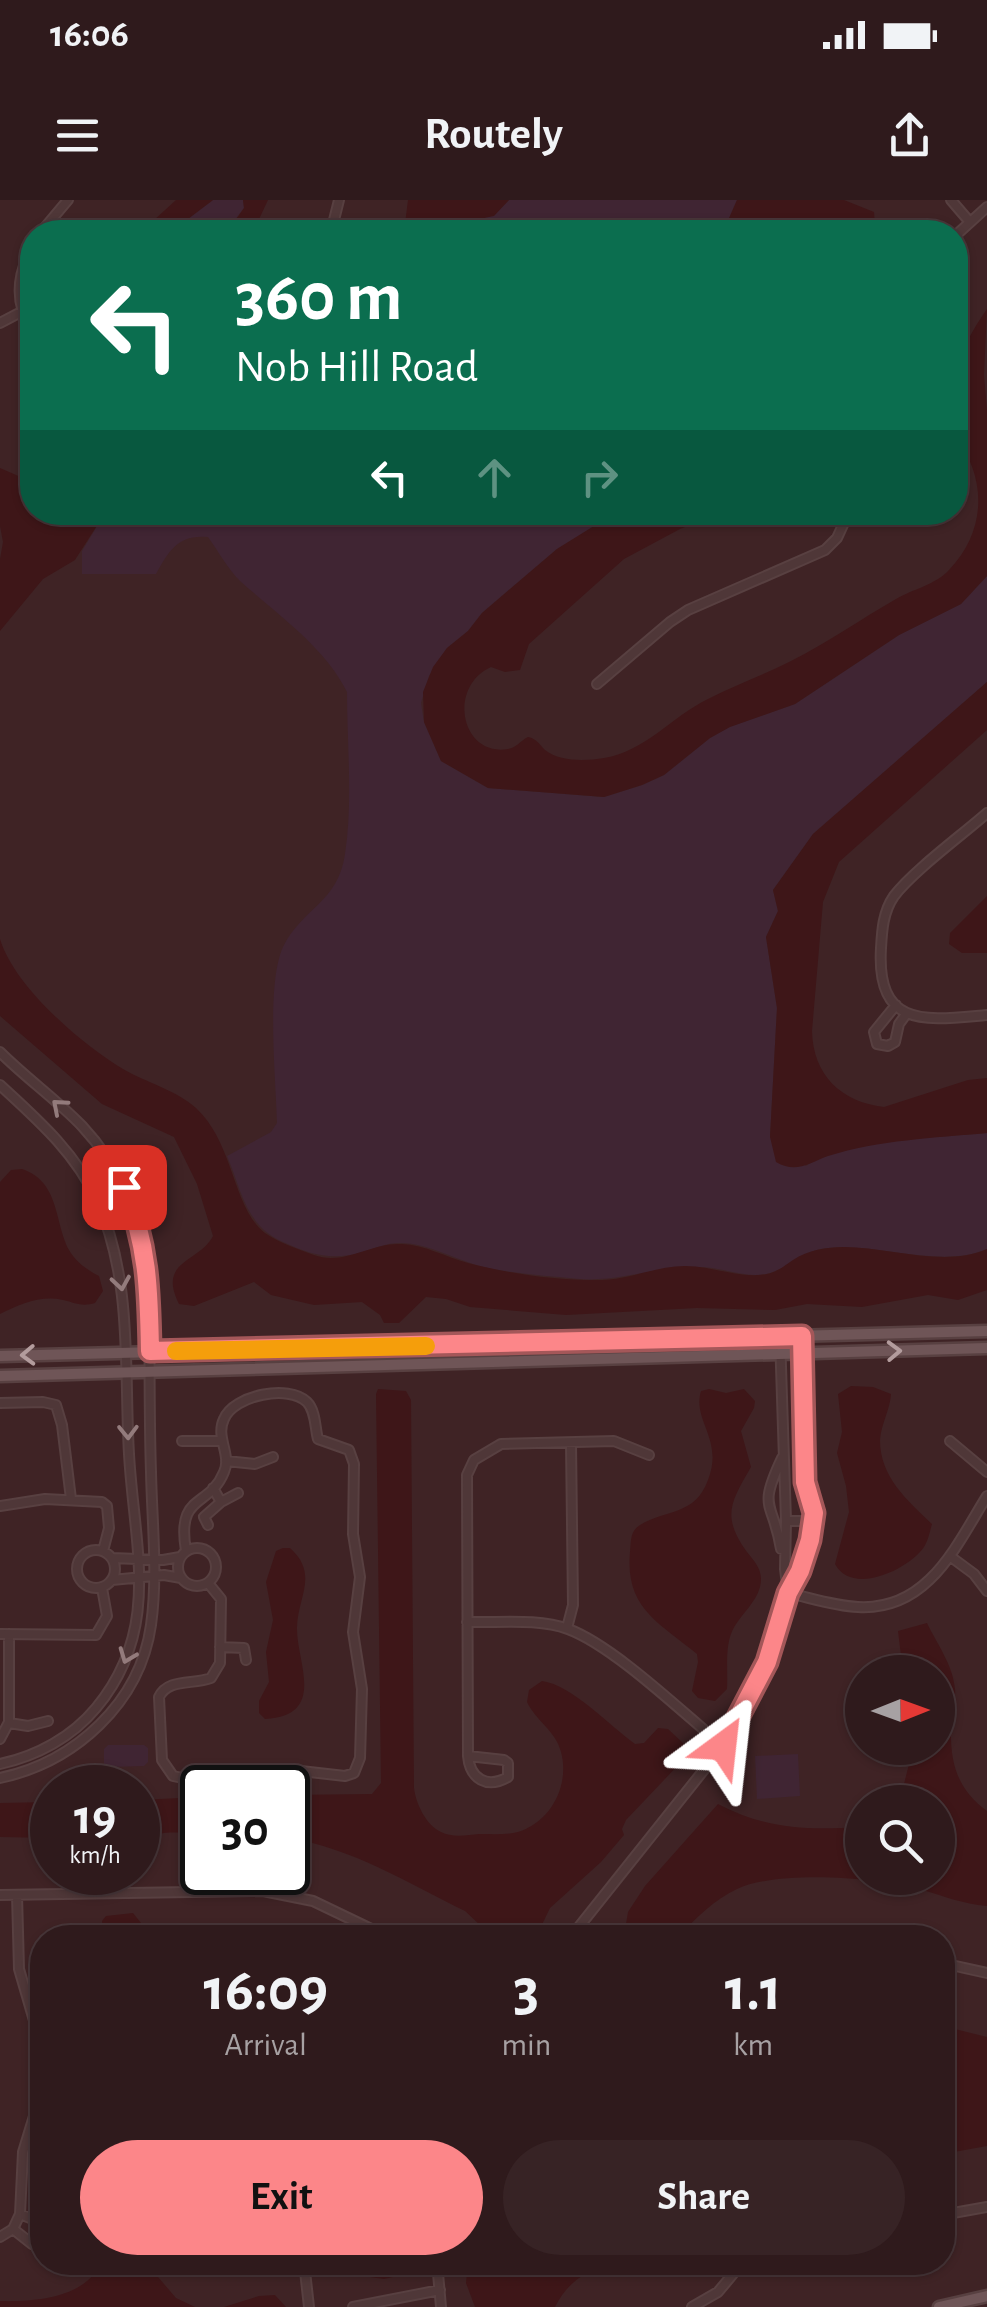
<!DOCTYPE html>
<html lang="en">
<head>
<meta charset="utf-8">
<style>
	:root { --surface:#2f1a1c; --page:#372325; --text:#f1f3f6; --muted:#a7a1a3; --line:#4a383b; --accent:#fc8689 }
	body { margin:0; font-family:"Alegreya Sans",sans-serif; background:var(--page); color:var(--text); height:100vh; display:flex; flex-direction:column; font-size:38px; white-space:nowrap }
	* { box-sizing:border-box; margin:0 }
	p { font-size:32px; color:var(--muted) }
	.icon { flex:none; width:55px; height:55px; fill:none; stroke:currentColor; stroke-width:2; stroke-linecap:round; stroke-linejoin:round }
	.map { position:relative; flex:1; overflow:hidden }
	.details { position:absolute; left:30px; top:1725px; width:925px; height:350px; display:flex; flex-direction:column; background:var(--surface); border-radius:40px; box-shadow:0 2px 8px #0004,0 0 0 2px var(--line) }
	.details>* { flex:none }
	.top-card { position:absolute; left:20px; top:20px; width:948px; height:305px; border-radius:40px; box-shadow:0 2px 8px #0004,0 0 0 2px var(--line); background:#0b6e4f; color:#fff; overflow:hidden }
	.needle { width:65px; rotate:89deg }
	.buttons { position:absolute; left:845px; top:1455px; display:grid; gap:20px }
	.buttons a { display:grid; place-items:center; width:110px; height:110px; border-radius:50%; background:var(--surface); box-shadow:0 2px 8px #0004,0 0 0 2px var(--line); font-size:50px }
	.speed { position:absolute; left:30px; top:1565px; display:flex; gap:20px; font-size:50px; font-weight:700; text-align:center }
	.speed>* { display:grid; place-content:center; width:130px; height:130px; border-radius:50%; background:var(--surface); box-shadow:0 2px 8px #0004,0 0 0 2px var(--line); line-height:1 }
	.speed small { font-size:25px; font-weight:400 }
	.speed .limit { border:5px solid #111; border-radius:15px; background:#fff; color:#111 }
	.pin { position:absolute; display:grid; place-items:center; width:85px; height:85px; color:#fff; margin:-42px; border-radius:20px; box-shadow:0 5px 15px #0006 }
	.me { position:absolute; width:110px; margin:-55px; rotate:30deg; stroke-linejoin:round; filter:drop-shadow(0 0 8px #0008) }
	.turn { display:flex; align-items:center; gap:35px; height:210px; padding:0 50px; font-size:45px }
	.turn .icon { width:130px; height:130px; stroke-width:2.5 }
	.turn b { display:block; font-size:70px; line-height:85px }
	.lanes { display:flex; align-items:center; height:95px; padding:0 50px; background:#0003; justify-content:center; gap:50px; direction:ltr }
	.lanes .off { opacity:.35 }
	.eta { display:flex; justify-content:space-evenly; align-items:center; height:170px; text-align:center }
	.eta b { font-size:60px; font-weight:600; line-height:70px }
	.cta { display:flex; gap:20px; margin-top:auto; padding:20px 50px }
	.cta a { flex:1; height:115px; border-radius:60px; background:var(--accent); color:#111; font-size:40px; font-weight:600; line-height:115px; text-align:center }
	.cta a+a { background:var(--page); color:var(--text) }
	.status { display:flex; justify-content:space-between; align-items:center; height:70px; padding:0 50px; background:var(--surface); direction:ltr }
	.status svg { height:28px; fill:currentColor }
	header { display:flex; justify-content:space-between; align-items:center; height:130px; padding:0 50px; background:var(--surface); font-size:45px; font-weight:600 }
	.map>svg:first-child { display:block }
</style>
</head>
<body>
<div class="status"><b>16:06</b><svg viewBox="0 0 49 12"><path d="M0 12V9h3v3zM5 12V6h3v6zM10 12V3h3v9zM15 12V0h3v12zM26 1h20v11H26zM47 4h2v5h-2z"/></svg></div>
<header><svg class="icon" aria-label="menu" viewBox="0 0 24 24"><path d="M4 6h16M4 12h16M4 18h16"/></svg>Routely<svg class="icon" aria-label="share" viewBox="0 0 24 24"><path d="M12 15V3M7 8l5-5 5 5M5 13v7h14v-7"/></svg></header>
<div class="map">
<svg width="987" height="2107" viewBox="0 0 987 2107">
	<rect width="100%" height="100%" fill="#3f2325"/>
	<path fill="#402533" d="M213,0H243L244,8L231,25L219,21L208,24L203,32H159L176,28Z
		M509,0H737L723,32H467C480,16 494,16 509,0Z
		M105,313H615L557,349L482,413L468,431L447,448L429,476L421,503L424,522L441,561L488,588L604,597L642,585L664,575L710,538L729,527L795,504L899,435L961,404L987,376V482L813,634L773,690L778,711L766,737L777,808L770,937L806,966C845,938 939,938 987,933V1049C939,1070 872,1040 821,1049C800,1053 786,1070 766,1074C742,1078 723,1067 699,1067C657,1066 620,1082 579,1079C549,1076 517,1074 488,1068C459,1062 429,1043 400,1043C387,1043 375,1048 363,1052C332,1061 311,1055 283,1042C245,1025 242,991 227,956L271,932L277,923C276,880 266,784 283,747C302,708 338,703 345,654C353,602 347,545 347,492C325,447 277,414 240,381C228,369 218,351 208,337C179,334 169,350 156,374H82V351Z
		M108,1545H144L148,1548V1562L144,1566L108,1567L104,1564V1549Z
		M798,1554L800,1596L757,1599L755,1556Z"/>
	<path fill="#3e1618" d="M176,0H213L176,28L141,32Z
		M243,0H268L253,32H203L214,20L232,25L244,8Z
		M408,0H509L494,16L479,19L467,32H404Z
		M737,0H844L874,12L875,24L869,32H723Z
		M987,109L984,175L987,210V376L961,404L899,435L795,504L730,527L710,538L664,575L642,585L604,597L488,588L441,561L424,522L423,492L433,467L447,448L468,431L482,413L557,349L615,313H721L680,329L624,359L529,444L520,470L505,472L491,467C447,487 461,557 508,549C516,548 520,541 528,537C537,539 538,543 545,550C560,562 586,561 604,558C646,551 671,517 708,499C735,485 764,475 791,461C827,443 861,419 896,399C913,389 935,385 949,370C987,330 987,278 955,236C955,178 952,159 987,109Z
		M0,268L32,282V312L105,313L75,360L43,379L0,431V359L3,342L0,326Z
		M987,482V530L839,662L823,702L812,831C813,875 841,902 884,907L968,880L987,878V933C933,938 880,940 828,956C809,963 796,974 776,962L770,937L777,808L766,737L778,711L773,690L813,634Z
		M987,696V753H962L949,744L950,733Z
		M0,739C14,786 81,844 123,869C147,883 176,890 196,908C234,943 233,1009 265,1033C279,1043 298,1049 314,1055C345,1066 371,1042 402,1044C425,1045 446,1057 468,1063C510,1074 559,1081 603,1080C631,1079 657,1066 685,1066C713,1066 739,1079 767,1074C779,1071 784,1066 793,1060C808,1050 827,1047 844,1047C889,1047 945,1068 987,1049V1090L958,1100L928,1095L862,1107L807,1104L775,1110L697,1108L566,1115L470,1107L446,1099L426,1097L399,1123H384L380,1115L362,1102L314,1105L271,1095L254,1082L194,1106L179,1104C157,1060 199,1063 213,1036L197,984L174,937L102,904L0,816Z
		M22,969C60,982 54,1021 69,1050C76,1062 87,1070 99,1076L103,1091L95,1103C82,1107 76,1103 63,1100C41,1095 20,1104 0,1114V982L11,970Z
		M851,1186L873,1187L891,1194C890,1210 881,1224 880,1240C880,1277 907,1300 932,1324C930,1331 928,1341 924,1347C908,1370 852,1396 835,1364L849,1312L846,1286L837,1253L842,1232L838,1194Z
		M378,1189L406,1191L411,1200L414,1588C416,1604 426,1625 441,1632C452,1638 468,1635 479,1634C492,1634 506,1635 518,1632C551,1622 570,1585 561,1552C556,1531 536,1521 527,1502L529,1490L542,1481C572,1485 610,1526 635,1544L644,1543L658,1528L668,1529L685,1545L683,1560L626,1620L622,1629L624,1635L601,1662L550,1708L536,1737H476L480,1725L465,1711C408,1683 352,1648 288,1638V1595L372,1594L381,1583L376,1194Z
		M709,1189L726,1193L744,1189L755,1201L754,1208L741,1231L751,1267C731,1302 721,1316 747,1352C754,1361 761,1368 761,1379C761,1401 738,1415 731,1434C725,1450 728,1471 727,1489L715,1501L698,1498L692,1491L698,1462L697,1454C658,1422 625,1408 630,1352C631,1341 630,1331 640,1325C666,1309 695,1316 708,1280C724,1239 692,1221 701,1191Z
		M283,1348H290C319,1374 298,1396 297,1427C296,1462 328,1515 265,1519L259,1513V1501L269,1482L266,1452L273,1420L266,1382L276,1351Z
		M927,1423C937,1444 953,1465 955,1489C956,1502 951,1515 951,1528C950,1564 958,1590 987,1611V1706C963,1704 943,1696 920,1689C878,1677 777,1670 737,1689C715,1699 695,1719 678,1737H635L626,1724L628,1712L645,1686L718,1604C768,1630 807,1630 862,1627V1678H938V1602H896L901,1596L913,1548H938V1472H903L898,1431Z
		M202,1597V1633C187,1634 154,1628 143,1642C139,1649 140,1660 138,1667V1600Z
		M52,1602V1638L0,1637V1603Z
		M133,1713L141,1723L143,1737H104L102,1721L106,1716Z
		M943,1826L987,1837V1946L943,1954Z
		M468,2062H614V2063C587,2070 568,2081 555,2107H475L466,2083Z
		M146,2063L176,2098L195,2107H0V2101C35,2102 85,2098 101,2063Z
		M370,2063V2062L410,2063L402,2075L384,2079L370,2077L367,2072Z
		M275,2095L286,2107H224L259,2096Z"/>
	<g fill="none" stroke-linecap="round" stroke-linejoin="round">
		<g stroke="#584041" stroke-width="12">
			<path id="minor" d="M951,0L969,21
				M41,32L68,0
				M331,32L339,0
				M955,36L987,7
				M32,47C17,75 14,103 32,130
				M0,123L21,112
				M597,484L670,422L688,410L825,350L837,338L849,312
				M987,613C962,635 913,671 894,696C883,712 882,730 881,748C876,830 928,820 987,815
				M896,805L874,832L877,844L888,846L895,842L899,824L907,813
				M0,852C26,878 57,900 82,926C127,974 146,1032 149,1097C150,1155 149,1214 151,1272C152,1322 158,1375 151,1425C140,1503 75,1562 0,1578
				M0,885C37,919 76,953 97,1000C133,1081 124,1168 129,1254C134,1346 162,1429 96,1508C72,1537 37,1556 0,1564
				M780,1136L786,1321L785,1369L788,1393
				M0,1203L43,1202L56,1205L62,1225L71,1299
				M182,1241H222
				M950,1241L987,1272
				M226,1261L255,1264L273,1257
				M213,1288L221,1302L238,1293
				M0,1306L45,1299L102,1302L107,1306L109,1328L103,1351
				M786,1321H813
				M208,1325L204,1317L221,1302
				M178 1367a19 19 0 1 1 38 0a19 19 0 1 1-38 0Z
				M781,1349C773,1300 757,1311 782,1258
				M77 1369a19 19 0 1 1 38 0a19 19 0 1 1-38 0Z
				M186,1351C176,1292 209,1309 224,1272C232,1255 215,1237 224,1219C234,1195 289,1184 307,1202C316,1211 315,1229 318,1239L349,1250L354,1264L353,1334L360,1377L353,1432L362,1489L360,1558L354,1573L345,1576L292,1570L213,1575L192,1580L173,1576L162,1560L159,1497C168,1478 193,1485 211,1478L220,1463L221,1399L208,1383
				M951,1357L974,1374L987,1391
				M112,1358L163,1360L180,1357
				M112,1380L164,1375L181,1378
				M788,1393C811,1398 834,1406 858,1407C928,1411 956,1346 987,1296
				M467,1422C499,1423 538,1418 568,1429C614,1446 683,1513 723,1546
				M567,1428L573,1405L571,1243
				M0,1434L96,1435L107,1416L102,1388
				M220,1447L244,1448L246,1460
				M9,1523L28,1526L48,1521
				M0,1539L9,1522V1434
				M468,1556L504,1560L508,1563V1577C487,1589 470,1579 468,1556L467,1275L474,1260L501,1244L614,1241L649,1255
				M0,1695L263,1691L313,1701L390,1738
				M17,1695L19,1769L42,1848
				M577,1729L589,1738
				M570,1738L723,1546L767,1462L788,1393L800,1371L813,1321L803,1254L801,1136
				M942,1763L987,1773
				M20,2014L42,2023
				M942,2015L987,2007
				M13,2029L32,2044L42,2046
				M0,2037L13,2029L20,2014L23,1952L42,1890
				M304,2062L309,2107
				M437,2062L441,2107
				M353,2107L440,2090
				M692,2107L718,2092L743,2062"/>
		</g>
		<g stroke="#584041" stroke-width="15">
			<path id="major" d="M0,1156L987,1131
				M0,1176L987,1148
				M939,2107L987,2096"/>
		</g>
		<use href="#minor" stroke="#4f3738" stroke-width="8"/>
		<use href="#major" stroke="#6f5557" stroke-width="10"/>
	</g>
	<defs><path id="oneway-chevron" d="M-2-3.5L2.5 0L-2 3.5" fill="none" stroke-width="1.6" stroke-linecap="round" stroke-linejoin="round" transform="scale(2.5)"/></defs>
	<g stroke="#937b7c">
		<use href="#oneway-chevron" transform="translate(59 906) rotate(-139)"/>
		<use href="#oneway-chevron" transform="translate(121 1083) rotate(81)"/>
		<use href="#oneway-chevron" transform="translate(128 1232) rotate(89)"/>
		<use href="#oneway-chevron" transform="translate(127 1456) rotate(111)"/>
	</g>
	<g stroke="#b39c9d">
		<use href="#oneway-chevron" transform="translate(894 1151) rotate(-2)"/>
		<use href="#oneway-chevron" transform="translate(28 1155) rotate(178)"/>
	</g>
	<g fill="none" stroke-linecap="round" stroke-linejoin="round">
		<g stroke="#a45759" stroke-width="25">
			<path id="route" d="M124,987C148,1044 149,1090 150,1151L802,1136L805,1282L814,1313L810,1340L800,1371L788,1393L767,1462L723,1546"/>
		</g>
		<use href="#route" stroke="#fc8689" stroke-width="18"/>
		<path stroke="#f59e0b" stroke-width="18" d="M176,1151L426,1146"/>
	</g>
</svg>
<div class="buttons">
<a><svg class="needle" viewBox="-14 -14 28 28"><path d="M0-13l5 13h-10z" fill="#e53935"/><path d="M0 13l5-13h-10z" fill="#a7a1a3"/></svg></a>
<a><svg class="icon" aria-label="search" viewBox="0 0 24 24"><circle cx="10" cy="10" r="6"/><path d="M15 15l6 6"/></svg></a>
</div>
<div class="speed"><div>19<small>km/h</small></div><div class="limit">30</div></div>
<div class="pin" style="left:124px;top:987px;background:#d93025"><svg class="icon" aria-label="arrive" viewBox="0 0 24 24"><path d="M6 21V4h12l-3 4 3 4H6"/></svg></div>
<svg class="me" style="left:723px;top:1546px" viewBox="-20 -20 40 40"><path d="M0-17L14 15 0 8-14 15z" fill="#fc8689" stroke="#fff" stroke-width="4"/></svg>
<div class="top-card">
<div class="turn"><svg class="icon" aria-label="left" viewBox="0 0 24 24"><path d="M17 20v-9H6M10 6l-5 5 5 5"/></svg><div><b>360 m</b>Nob Hill Road</div></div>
<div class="lanes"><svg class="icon" aria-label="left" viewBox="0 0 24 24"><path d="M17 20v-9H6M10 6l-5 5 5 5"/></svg><svg class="icon off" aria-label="ahead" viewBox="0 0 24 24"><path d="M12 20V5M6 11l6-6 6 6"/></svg><svg class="icon off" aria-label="right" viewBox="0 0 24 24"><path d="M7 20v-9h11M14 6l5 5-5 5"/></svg></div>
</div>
<section class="details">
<div class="eta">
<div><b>16:09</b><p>Arrival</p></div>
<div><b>3</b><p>min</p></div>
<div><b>1.1</b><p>km</p></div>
</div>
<div class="cta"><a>Exit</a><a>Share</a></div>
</section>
</div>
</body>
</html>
